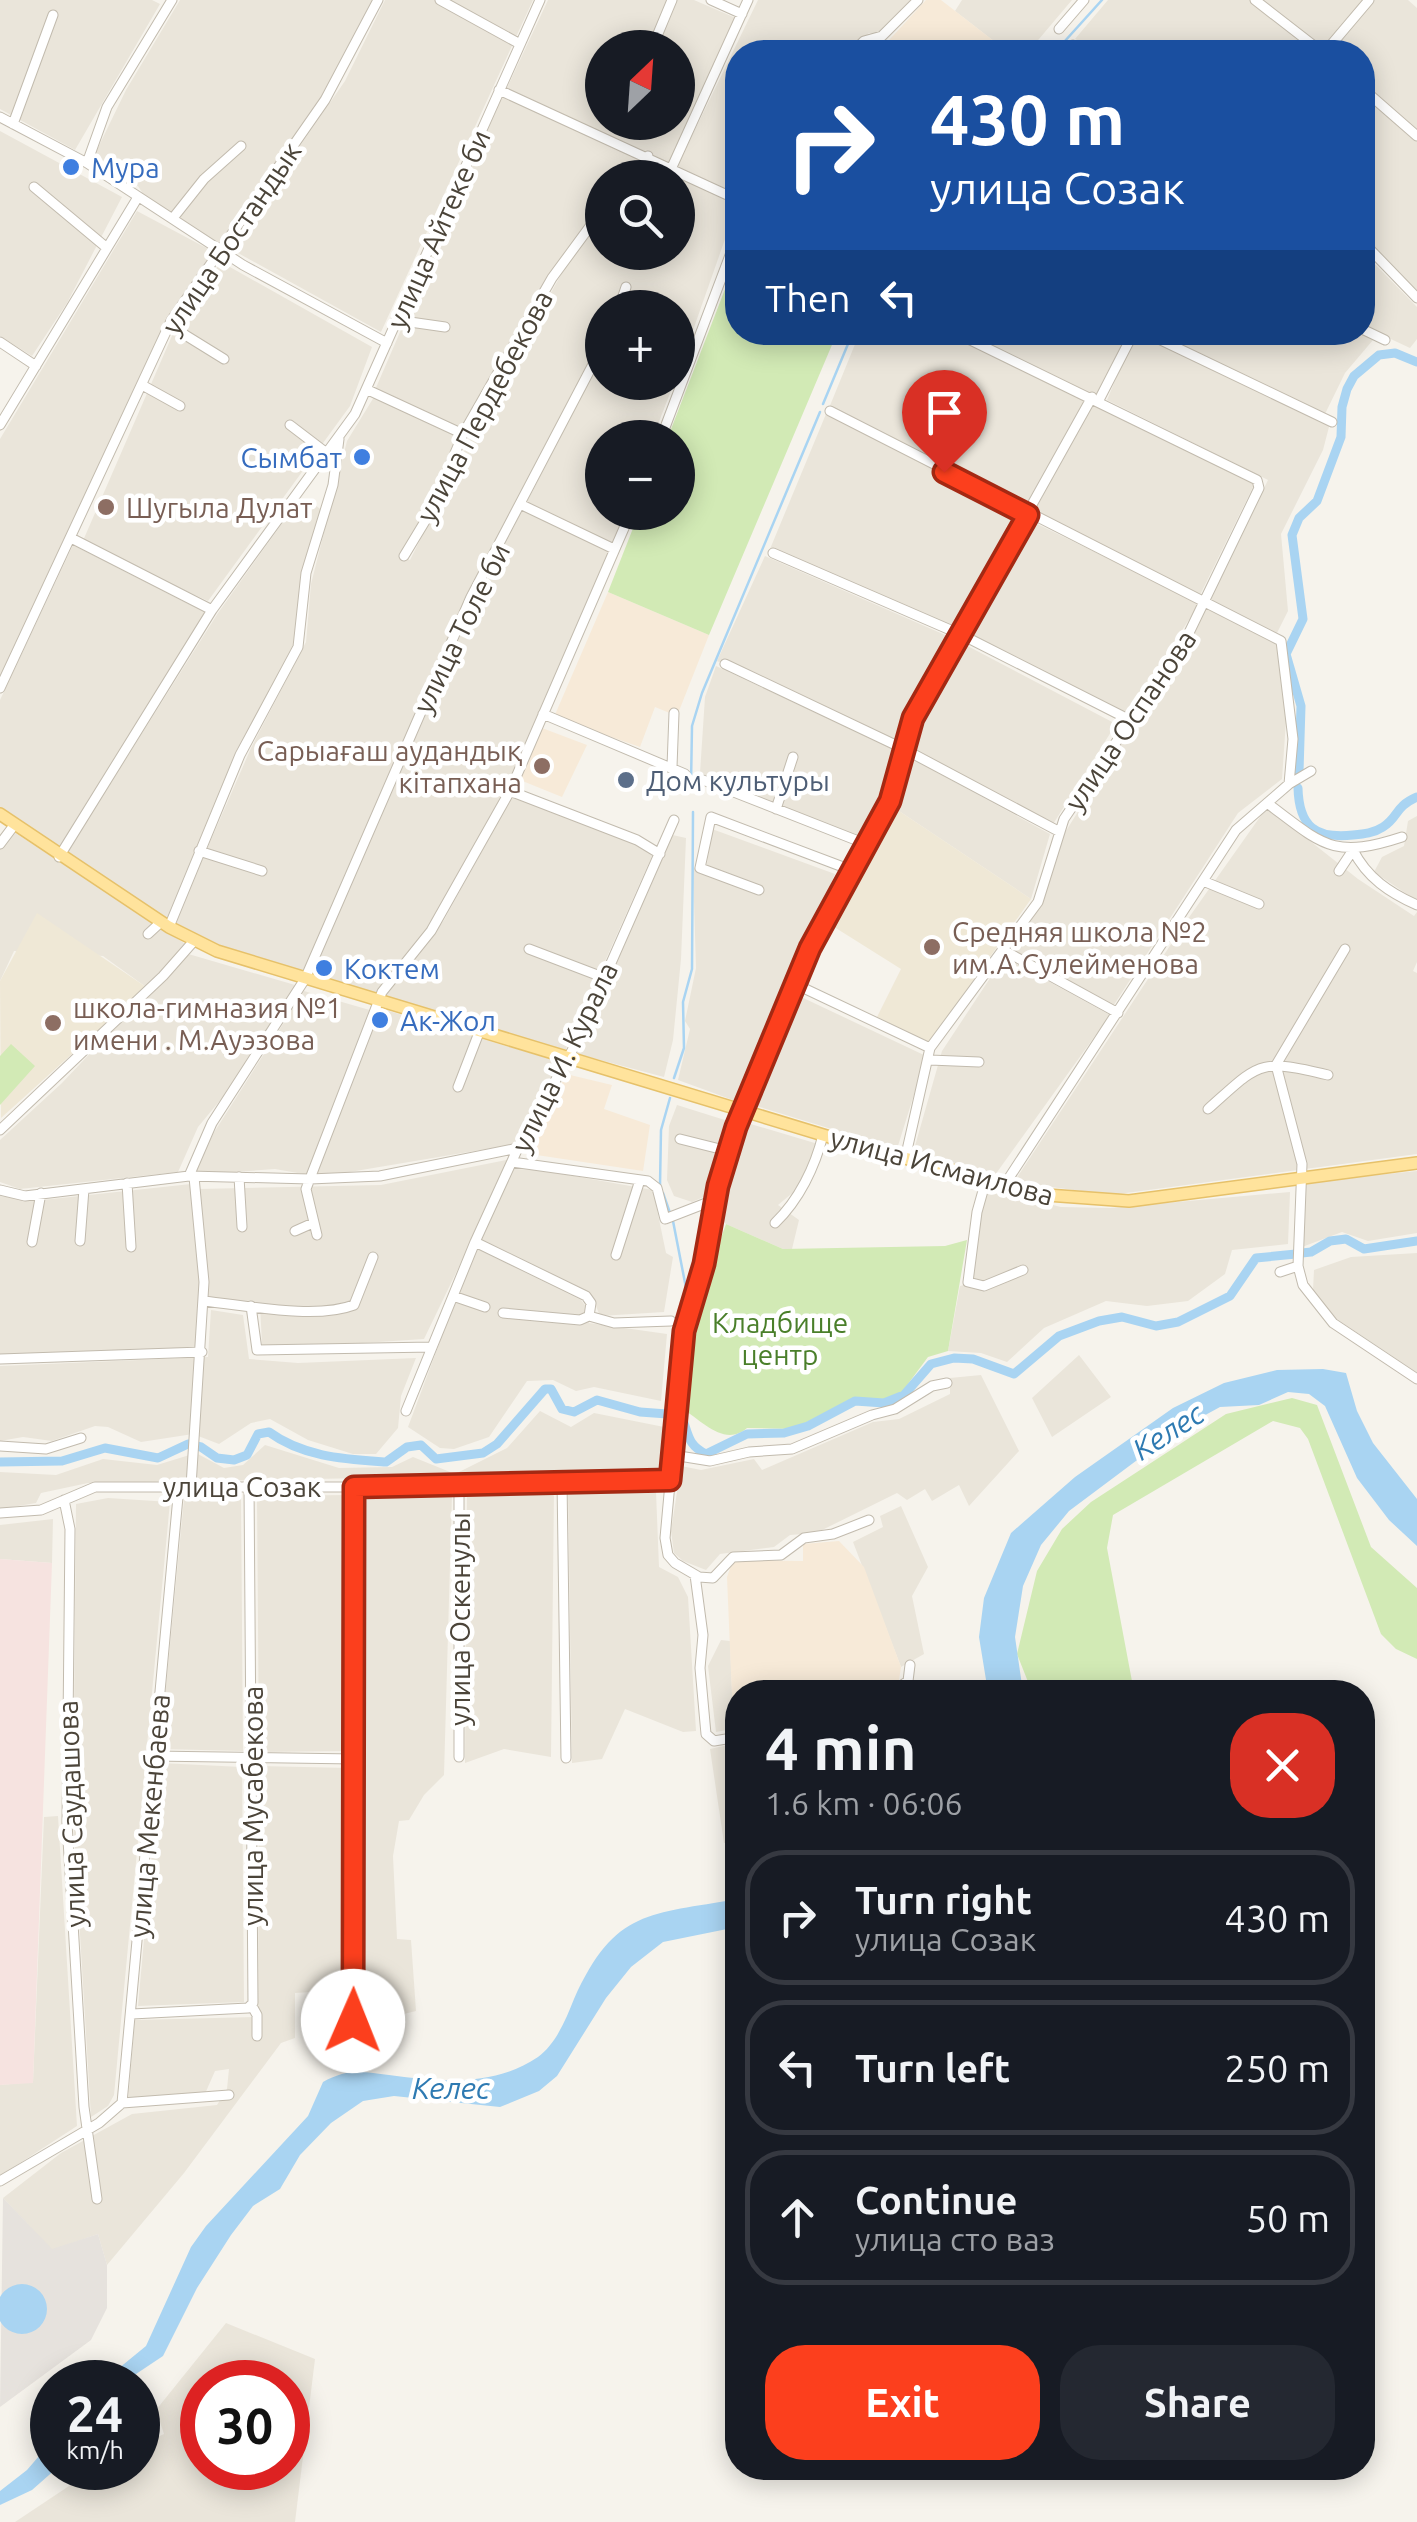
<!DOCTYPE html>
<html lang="en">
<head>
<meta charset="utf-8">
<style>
	:root { --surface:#171b24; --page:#242831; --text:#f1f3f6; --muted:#9ea1a6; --line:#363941; --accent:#fc3f1d }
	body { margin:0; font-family:Ubuntu,sans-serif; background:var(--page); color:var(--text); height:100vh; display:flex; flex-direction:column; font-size:38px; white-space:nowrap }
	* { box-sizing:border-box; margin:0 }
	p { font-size:32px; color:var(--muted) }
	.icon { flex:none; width:55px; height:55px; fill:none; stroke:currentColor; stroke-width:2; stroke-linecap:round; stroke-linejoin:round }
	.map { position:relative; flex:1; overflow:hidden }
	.side { position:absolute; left:725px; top:1680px; width:650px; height:800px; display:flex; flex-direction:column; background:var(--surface); border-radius:40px; box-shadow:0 5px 25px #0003 }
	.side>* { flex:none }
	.top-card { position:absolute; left:725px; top:40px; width:650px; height:305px; border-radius:40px; box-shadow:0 5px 25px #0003; background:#1a4fa0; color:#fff; overflow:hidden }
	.needle { width:65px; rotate:25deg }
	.fabs { position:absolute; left:585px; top:30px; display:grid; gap:20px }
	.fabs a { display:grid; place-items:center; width:110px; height:110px; border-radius:50%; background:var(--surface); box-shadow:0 5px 25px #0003; font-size:50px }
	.speed { position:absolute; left:30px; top:2360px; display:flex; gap:20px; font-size:50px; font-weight:700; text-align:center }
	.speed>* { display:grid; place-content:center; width:130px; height:130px; border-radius:50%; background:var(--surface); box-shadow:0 5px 25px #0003; line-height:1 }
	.speed small { font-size:25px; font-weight:400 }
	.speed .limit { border:15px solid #d22; background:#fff; color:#111 }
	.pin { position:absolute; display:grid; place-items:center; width:85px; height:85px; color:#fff; margin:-102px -42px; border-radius:50% 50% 50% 0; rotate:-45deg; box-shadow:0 0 10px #0007 }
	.pin .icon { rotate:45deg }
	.me { position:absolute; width:110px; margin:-55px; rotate:1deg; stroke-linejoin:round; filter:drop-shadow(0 0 8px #0008) }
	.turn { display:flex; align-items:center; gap:35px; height:210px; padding:0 40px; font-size:45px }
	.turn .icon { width:130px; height:130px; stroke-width:2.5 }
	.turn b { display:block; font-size:70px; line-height:85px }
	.then { display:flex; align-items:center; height:95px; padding:0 40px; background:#0003; gap:20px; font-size:38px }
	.round { display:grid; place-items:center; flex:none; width:105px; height:105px; border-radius:40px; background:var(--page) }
	.summary { display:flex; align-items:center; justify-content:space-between; height:170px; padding:0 40px }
	h1 { font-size:60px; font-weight:700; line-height:75px }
	.action { display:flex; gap:20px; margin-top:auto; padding:20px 40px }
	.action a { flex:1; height:115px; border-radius:40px; background:var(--accent); color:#fff; font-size:40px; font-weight:700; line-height:115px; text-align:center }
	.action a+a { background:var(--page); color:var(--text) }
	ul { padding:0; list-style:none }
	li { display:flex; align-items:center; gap:30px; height:135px; margin:0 20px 15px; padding:0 20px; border:5px solid var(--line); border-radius:40px }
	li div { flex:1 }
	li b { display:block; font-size:38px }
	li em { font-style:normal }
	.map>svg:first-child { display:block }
</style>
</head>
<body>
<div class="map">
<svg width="1417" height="2522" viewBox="0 0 1417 2522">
	<rect width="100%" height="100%" fill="#f6f3ec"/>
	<path fill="#eae5da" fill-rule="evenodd" d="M0,0H152L160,4L75,150L0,109Z
		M180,0H374L336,78L217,245L143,194L138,186L92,160L126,90Z
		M385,0H533L381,332L229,248L345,81Z
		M548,0H694L738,19L670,164L506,90ZM602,48H678V122H602Z
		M758,0H914L881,36L869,33L851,52H738L737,202L675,171Z
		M962,0H1072L1028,52H1008L955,11Z
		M1108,0H1250L1315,52H1099L1075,39Z
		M1263,0H1364L1322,47Z
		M1374,0H1408L1417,8V132L1363,86L1362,52H1329Z
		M1362,93L1417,140V290L1363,237Z
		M502,96L638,158L628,177L602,178V210L550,275L463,434L375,390Z
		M0,131L122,197L67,303L32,356L0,336Z
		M643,160L737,205L678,373V308L624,307L620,304L618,307L602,308V342L586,381L451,637L302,974L193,940L173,927L251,748L306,642L311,584L347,441L374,397L462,439L406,558L410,560L476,428L568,262L602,221V252H678V178L634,177Z
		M137,211L214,252L170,315L0,682V439Z
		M1362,251L1417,307V339L1410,348L1363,326Z
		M221,262L372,347L350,406L208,601L82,543L178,322Z
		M860,332L946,333L1087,400L1023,511L829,408Z
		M1358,332L1373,340L1345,373L1324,416L1149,333Z
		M962,333H1129L1096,396Z
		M1135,333L1330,423L1323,450L1281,534L1288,611L1274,639L1208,603L1268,480L1107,400Z
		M602,355V382L674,383L653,437L602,438V512L625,513L613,545L526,504Z
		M1092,403L1255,483L1199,597L1032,516Z
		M826,414L1023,515L955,631L770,549Z
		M298,501H310L324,512L302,590L296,640L168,923L64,857L218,613Z
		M523,508L610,549L506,792L478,838L433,928L373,998L308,980L466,623Z
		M1029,520L1200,603L1123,720L964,637Z
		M73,545L206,613L58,852L0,812V700Z
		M765,556L952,638L904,718L897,746L717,661Z
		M1207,606L1277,643L1287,706L1282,779L1238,813L1110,1011L1007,952L1041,904L1064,834Z
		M960,642L1116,724L1050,829L906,749L912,723Z
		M716,666L899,752L894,776L860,838L700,773L705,697Z
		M905,755L1050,834L1031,899L896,809Z
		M512,796L635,841L652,856L564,1053L382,1000L444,920Z
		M1267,807L1358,879L1414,916L1417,912V962L1413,971L1417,973V1154L1111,1195L1014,1182L1185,923Z
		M1417,816V901L1374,872L1382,857L1404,846L1408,821Z
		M712,829L835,874L741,1103L678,1080L690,1029L685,1021L696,968L693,868L706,870Z
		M14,832L187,945L146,987L103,956L14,951L0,981V849Z
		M668,834L686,838L681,959L673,1040L664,1077L574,1053Z
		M185,953L295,985L242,1074L198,1127L178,1172L20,1189L0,1182V1140L62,1083Z
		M1004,957L1110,1015L995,1175L913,1153L942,1051Z
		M304,991L373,1011L309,1175L275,1169L194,1175L213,1134Z
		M797,995L926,1056L897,1149L753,1105Z
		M379,1008L563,1063L516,1144L314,1178Z
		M677,1105L728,1121L706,1196L692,1202L674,1196L667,1180L669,1126Z
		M744,1122L818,1144L796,1190L778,1205L799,1220L792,1249H783L726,1224L716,1214Z
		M511,1159L424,1339L301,1347L262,1345L260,1304L206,1298L198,1189L381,1185Z
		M513,1169L540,1170L653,1190L666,1253L673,1257L664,1312L600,1316L594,1301L477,1243Z
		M1417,1171V1233L1368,1241L1342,1232L1302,1247L1306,1182Z
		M191,1184L199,1273L200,1349L0,1355V1196L33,1201Z
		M983,1188L1061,1207L1110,1208L1290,1192L1288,1244L1232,1250L1225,1274L1188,1301L1147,1306L1106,1301L1044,1328L1007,1362L981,1353L948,1351L960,1286L971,1283Z
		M475,1248L581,1300L587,1308L589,1323L667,1334L661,1401L594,1387L576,1391L553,1380L527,1381L489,1437L454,1449L440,1448L408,1427Z
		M1417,1253V1373L1334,1317L1313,1290L1314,1270L1351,1257Z
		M211,1310L243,1315L249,1359L298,1363L416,1358L401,1396L398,1428L376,1454H353L308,1440L270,1419L251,1423L219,1444L193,1434L141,1442L108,1427L95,1426L52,1441L23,1437L0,1441V1366L208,1357Z
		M1079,1355L1111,1397L1052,1437L1032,1398Z
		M981,1375L1019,1451L969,1506L959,1485L932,1501L925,1489L907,1500L897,1493L816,1533L790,1535L774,1547L720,1554L706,1570L683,1561L674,1553L671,1531L681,1466L701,1470L754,1459L762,1470L873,1422L899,1419L950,1394V1378Z
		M540,1411L571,1427L594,1413L664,1427L660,1473L88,1483L41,1493L36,1503L0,1509V1472L56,1475L103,1459L157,1465L196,1453L224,1468L243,1465L265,1445L339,1468L392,1467L413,1457L455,1474L507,1448Z
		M554,1490L551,1757L504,1749L465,1763L467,1491Z
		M568,1491L656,1492L659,1567L678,1577L688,1597L696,1731L683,1732L625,1709L602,1759L572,1763Z
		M452,1494L444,1775L424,1795L409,1820L399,1821L393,1856L397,1939L411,1940L416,2011L363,2024L362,1495Z
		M348,1495L346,1751L259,1752L257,1496Z
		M108,1498L170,1502L114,2095L108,2106L91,2117L73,1818L76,1504Z
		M241,1498L243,1751L160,1749L184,1499Z
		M901,1506L928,1567L912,1596L924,1654L901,1667L853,1542L883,1527L880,1516Z
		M53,1519L52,1563L0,1559V1525Z
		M721,1640L730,1641L733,1719L737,1720V1728L716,1732L708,1666Z
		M737,1743V1841L724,1843L710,1749Z
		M160,1763L242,1767L244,2002L138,2006Z
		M259,1766L349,1768L345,1990L295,1993V2038L281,2043L184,2173L107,2265L98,2234L52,2250L3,2198L61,2153L132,2114L217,2105L227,2089L229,2069L215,2071L204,2096L128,2100L135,2020L258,2017Z
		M58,1816L77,2126L0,2176V2085L33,2082L44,1817Z
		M226,2323L315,2359L295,2522H15L96,2468H138V2446L164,2434L156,2410ZM202,2382H288V2468H202Z"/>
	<path fill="#f7ead8" d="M926,0H941L1008,52H863L871,44L879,51Z
		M608,592L709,635L677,716L655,707L640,747L554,717Z
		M542,728L587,745L562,797L520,780Z
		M566,1074L612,1085L604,1109L650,1125L643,1171L530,1154Z
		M839,1541L864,1567L901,1667L899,1680L862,1692H738L737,1720H733L727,1577L733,1560L803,1561V1544Z"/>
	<path fill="#e6e2dd" d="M3,2198L52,2249L98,2234L107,2265V2308L91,2340L0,2407Z"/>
	<path fill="#efe8d6" d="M896,809L1031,899L929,1043L877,1017L901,969L831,925Z
		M37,913L146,987L1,1118L0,981Z"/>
	<path fill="#f6e3e0" d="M0,1559L52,1563L33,2083L0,2085Z"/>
	<path fill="#d2eab5" d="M737,258L738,332L837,333L709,635L608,592L639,513L678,512V438L668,437Z
		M11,1044L35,1066L0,1105V1056Z
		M726,1224L783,1249L945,1246L967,1240L948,1351L928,1357L902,1392L882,1401L852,1399L793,1429L747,1428C725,1447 703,1422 683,1409L692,1319Z
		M1292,1398L1317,1405L1371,1547L1417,1588V1659L1396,1649L1381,1634L1308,1439L1300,1428L1273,1421L1113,1515L1107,1548L1134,1692H1032L1017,1654L1037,1571L1062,1529L1091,1502L1226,1414Z"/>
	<path fill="#a9d4f2" d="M1323,1369L1346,1373L1357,1411L1373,1443L1417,1499V1546L1389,1520L1357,1478L1325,1406L1309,1394L1288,1392L1259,1405L1220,1407L1176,1431L1069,1511L1041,1545L1023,1586L1015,1637L1023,1692H988L979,1637L984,1598L1011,1533L1075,1477L1173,1408L1224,1383L1277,1370Z
		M737,1899V1927L663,1942L631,1967L606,1998L557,2076L539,2091L500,2107L394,2096L363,2101L331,2123L300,2155L280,2189L253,2206L231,2235L197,2288L163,2356L124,2382H102L146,2346L191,2247L206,2226L308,2116L323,2082C348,2068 364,2072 389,2075C439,2082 494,2087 538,2057C556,2044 566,2019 574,1999C615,1908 650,1915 737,1899Z
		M-3 2309a25 25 0 1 1 50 0a25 25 0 1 1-50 0Z
		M52,2441V2468H57L32,2490L0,2505V2491L27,2470Z"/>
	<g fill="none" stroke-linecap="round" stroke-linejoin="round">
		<path stroke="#a9d4f2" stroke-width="2.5" d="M1055,52L1102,0
			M823,404L853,332
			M691,784L692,726L702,693L820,412
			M674,1078L684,1048L683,1002L692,969L693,812
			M660,1185L661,1130L670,1098
			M663,1193L670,1213
			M673,1221L687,1293
			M670,1413L673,1352L681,1318"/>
		<path stroke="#a9d4f2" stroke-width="9" d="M1299,772L1301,706L1286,654L1303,619L1292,535L1299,518L1317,501L1341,437L1342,407L1347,389L1354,376L1379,355L1395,353L1417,362
			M1298,788C1299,827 1316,839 1353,835C1364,834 1374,833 1383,827C1399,817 1394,807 1417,797
			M1302,1253L1311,1252L1330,1241L1346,1239L1364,1249L1417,1241
			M0,1462L62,1461L105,1448L158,1458L188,1444L201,1447L217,1458L234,1460L247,1455L258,1434L269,1432C303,1457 344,1459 386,1462L407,1447L421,1445L436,1459L483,1453L497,1444L545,1389H551L562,1409L574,1412L597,1400L640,1412L681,1415C689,1433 686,1444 706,1454L747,1434L784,1433L808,1426L855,1401L884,1403L904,1395L931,1364L954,1358L973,1359L1014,1374L1059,1336L1099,1321L1122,1317L1156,1326L1178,1322L1230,1296L1256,1258L1296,1254"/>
		<g stroke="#c2bbae" stroke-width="11">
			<path id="minor" d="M440,0L520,44
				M711,0L742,14
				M1255,0L1322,52
				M1059,29L1084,0
				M1073,45L1086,52
				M652,48L672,0
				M853,52L864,41L882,36L918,0
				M1325,52L1369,0
				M1362,88L1417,136
				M499,90L738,200
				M0,117L87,163L243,265L387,343
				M13,124L53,15
				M87,163L107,107L172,0
				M672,167L748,0
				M632,178L648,156
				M34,187L107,248
				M173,218L204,179L241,146
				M1362,241L1417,298
				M619,308L626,287
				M396,320L445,327
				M169,325L224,359
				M1362,329L1385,340
				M1144,332L1332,422
				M0,342L36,366
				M142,385L180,406
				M368,390L463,434
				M1099,400L1134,332
				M830,411L1281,641L1293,739L1289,784
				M0,425L138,197
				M290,425L328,454
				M661,438L738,234
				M522,505L614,549
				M71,538L212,610
				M773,553L962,635L1130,720
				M404,556L430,513L463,434L552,278L602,210
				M725,664L904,749L1060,832
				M0,688L171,321L325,100L378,0
				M543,714L685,774
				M672,767L674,713
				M703,780L866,844
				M510,791L637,840L660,854
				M1267,803C1322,844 1332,860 1402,837
				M776,809L793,757
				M0,844L15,824
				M1353,850C1367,878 1390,893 1417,905
				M199,851L262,871
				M59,857L212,610L355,414L540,0
				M1339,871L1353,850
				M1203,881L1259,904
				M759,890L700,868L711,817L851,870
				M169,927L240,755L298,647L306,573L333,485L339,439
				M148,934L161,922
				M529,949L605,978
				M1345,949L1276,1065L1302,1164L1298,1266L1303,1285L1333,1323L1417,1379
				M1005,951L1118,1013
				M795,984L930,1048
				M930,1060L979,1062
				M458,1087L480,1030
				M1208,1109C1260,1063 1257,1058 1328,1075
				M0,1130L163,976L193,942
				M680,1139L728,1151
				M905,1159L930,1048L1038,902L1064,819L1186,639L1259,488L1257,480L954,332
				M512,1162L648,1181L657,1188L665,1219L714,1200
				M189,1176L212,1123L305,979L471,597L602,347
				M239,1177L242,1227
				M986,1180L977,1212L968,1282L984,1286L1023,1270
				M127,1183L131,1247
				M1005,1184L1236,830L1289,784L1311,771
				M0,1190L25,1196L189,1176L310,1179L380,1176L518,1148
				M775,1223C799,1200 815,1167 823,1135
				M295,1231L313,1223
				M317,1235L306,1189L382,992L431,931L510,791L631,512
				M80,1241L84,1189
				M32,1242L41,1193
				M475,1242L586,1296L591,1303L589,1316
				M616,1255L640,1180
				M1280,1272L1298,1266
				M453,1296L485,1307
				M203,1301C245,1305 315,1320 354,1305L373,1257
				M251,1306L257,1350L432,1347
				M503,1313L580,1320L589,1316
				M589,1316L614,1323L671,1321
				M0,1359L202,1352
				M406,1411L475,1242L518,1148L574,1047L674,820
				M0,1446L46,1449L81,1438
				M673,1455L710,1461L749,1452L792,1449L872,1415L895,1409L932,1386L947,1383
				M562,1481L566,1758
				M191,1486L204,1282L194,1177
				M64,1500L70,1529L67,1823L84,2107L97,2199
				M0,1513L41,1510L95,1487H354L670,1480
				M869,1520L833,1534L804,1538L781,1555L733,1557L713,1578L699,1577L675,1563L668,1555L665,1538L683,1341L704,1264L714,1200L728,1151L810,948L890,801L913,718L1092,397
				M695,1575L703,1635L700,1668L706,1734L714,1741L738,1737
				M892,1692L908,1681L910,1665
				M152,1756L355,1759
				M459,1757V1482
				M252,2006L257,2015V2036
				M132,2014L248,2008L253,2003L249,1486
				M353,2021L354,1487
				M122,2103L229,2095
				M0,2181L99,2123L122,2103L179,1486"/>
		</g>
		<g stroke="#e6c16a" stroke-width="14">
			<path id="major" d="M0,814L169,927L217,951L866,1148L1047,1195L1129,1201L1417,1163"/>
		</g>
		<use href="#minor" stroke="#fff" stroke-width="9"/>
		<use href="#major" stroke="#ffe39c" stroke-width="11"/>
	</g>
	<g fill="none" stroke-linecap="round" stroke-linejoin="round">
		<g stroke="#a42913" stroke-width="25">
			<path id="route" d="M353,2021L354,1487L670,1480L684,1331L704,1264L718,1186L736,1127L810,948L890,801L913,718L1028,515L944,472"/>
		</g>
		<use href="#route" stroke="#fc3f1d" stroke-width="18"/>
	</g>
	<g fill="#3f7fe0" stroke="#fff" stroke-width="4">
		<circle cx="71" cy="167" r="10"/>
		<circle cx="362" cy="457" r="10"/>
		<circle cx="324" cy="968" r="10"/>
		<circle cx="380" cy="1020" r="10"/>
	</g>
	<g fill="#8d6e63" stroke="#fff" stroke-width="4">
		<circle cx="106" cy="507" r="10"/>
		<circle cx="542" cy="766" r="10"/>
		<circle cx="932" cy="947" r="10"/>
		<circle cx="53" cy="1023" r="10"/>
	</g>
	<circle fill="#5c6f8a" stroke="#fff" stroke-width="4" cx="626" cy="780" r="10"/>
	<g text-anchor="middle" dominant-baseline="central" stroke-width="9" stroke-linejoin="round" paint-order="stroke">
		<g font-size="28" fill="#366cbe" stroke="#fff" text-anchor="start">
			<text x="91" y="167">Мура</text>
			<text x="342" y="457" text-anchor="end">Сымбат</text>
			<text x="344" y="968">Коктем</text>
			<text x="400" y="1020">Ак-Жол</text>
		</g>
		<g font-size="28" fill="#4b4439" stroke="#fff">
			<text transform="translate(438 229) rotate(-66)">улица Айтеке би</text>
			<text transform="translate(231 238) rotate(-56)">улица Бостандык</text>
			<text transform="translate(484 406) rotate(-62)">улица Пердебекова</text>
			<text transform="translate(461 628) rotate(-64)">улица Толе би</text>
			<text transform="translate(1130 720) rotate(-56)">улица Оспанова</text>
			<text transform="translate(564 1057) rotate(-64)">улица И. Курала</text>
			<text transform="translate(942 1166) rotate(15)">улица Исмаилова</text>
			<text x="242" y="1486">улица Созак</text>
			<text transform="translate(459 1619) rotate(-90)">улица Оскенулы</text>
			<text transform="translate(252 1806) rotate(-90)">улица Мусабекова</text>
			<text transform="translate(71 1814) rotate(-92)">улица Саудашова</text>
			<text transform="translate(149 1816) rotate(-85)">улица Мекенбаева</text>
		</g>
		<g font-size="28" fill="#785e54" stroke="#fff" text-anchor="start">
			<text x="126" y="507">Шугыла Дулат</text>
			<text x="522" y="750" text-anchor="end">Сарыағаш аудандық<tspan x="522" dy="32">кітапхана</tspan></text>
			<text x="952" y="931">Средняя школа №2<tspan x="952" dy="32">им.А.Сулейменова</tspan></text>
			<text x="73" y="1007">школа-гимназия №1<tspan x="73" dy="32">имени . М.Ауэзова</tspan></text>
		</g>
		<g font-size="28" fill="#4e5e75" stroke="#fff" text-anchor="start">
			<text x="646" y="780">Дом культуры</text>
		</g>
		<g font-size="28" fill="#4a7f2a" stroke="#fff">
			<text x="780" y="1322">Кладбище<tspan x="780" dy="32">центр</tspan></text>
		</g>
		<g font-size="30" font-style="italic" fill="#2e7ab2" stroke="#fff">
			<text transform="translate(1168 1431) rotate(-33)">Келес</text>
			<text x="451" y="2088">Келес</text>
		</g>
	</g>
</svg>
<div class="fabs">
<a><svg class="needle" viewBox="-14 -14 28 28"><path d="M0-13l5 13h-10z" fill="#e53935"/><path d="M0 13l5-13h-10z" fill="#9ea1a6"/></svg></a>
<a><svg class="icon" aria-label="search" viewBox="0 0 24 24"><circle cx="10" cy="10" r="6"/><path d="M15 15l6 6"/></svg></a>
<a>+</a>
<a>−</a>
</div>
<div class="speed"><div>24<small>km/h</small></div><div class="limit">30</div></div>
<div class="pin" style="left:944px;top:472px;background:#d93025"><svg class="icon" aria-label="arrive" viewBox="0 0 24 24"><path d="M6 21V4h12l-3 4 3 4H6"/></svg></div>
<svg class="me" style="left:353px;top:2021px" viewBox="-20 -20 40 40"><circle r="19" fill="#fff"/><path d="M0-13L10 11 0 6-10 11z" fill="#fc3f1d"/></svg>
<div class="top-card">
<div class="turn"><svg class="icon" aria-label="right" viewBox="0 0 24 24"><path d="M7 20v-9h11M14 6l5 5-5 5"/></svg><div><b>430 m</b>улица Созак</div></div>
<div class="then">Then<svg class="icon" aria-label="left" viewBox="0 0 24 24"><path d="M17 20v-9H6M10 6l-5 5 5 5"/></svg></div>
</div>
<section class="side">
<div class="summary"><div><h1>4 min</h1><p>1.6 km · 06:06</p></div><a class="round" style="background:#d93025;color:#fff"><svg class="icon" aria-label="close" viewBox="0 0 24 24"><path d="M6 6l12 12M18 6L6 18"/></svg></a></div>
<ul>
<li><svg class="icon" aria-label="right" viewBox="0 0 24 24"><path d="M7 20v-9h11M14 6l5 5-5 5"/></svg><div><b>Turn right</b><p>улица Созак</p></div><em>430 m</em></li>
<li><svg class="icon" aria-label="left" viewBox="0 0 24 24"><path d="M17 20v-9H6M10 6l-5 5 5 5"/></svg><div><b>Turn left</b></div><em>250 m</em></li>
<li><svg class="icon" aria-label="ahead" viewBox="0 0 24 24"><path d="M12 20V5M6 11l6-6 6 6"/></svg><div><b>Continue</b><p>улица сто ваз</p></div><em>50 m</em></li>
</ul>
<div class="action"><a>Exit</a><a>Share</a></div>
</section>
</div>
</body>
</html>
